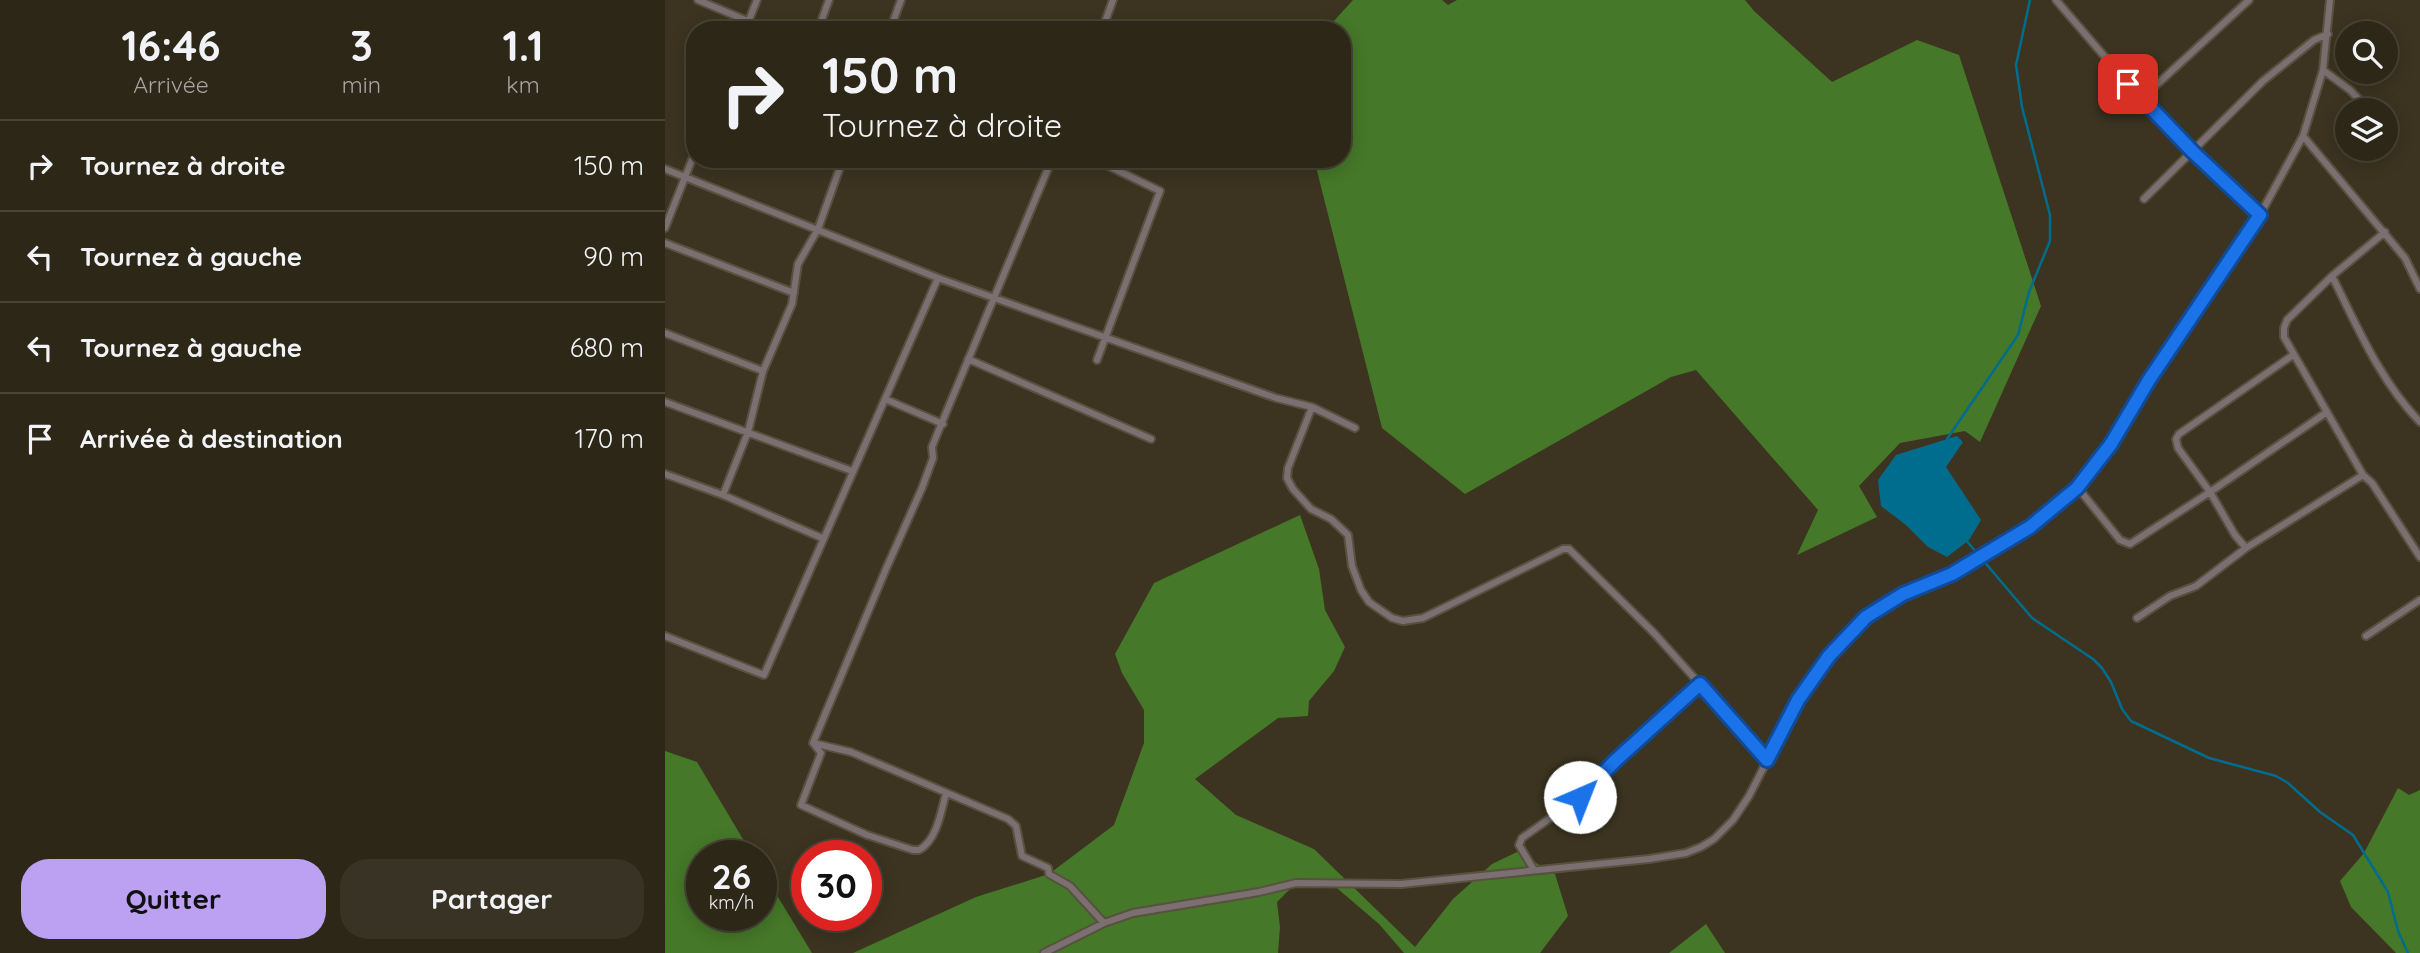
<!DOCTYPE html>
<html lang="fr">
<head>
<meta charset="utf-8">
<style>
	:root { --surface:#2d2718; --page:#393325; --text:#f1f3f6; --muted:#a7a5a2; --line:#484437; --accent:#bca0f2 }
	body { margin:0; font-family:Quicksand,sans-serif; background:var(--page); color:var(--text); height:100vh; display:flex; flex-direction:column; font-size:26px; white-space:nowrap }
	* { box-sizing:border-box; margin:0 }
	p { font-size:23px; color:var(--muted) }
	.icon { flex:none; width:38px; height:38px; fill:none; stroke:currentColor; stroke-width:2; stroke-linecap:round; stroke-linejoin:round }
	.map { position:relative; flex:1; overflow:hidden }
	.panel { display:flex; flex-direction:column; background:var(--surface); width:665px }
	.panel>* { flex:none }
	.top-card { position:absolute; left:21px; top:21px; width:665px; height:147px; border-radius:28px; box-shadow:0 4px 18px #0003,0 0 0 2px var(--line); background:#2d2718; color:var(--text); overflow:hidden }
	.tools { position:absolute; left:1670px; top:21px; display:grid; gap:14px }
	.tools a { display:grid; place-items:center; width:63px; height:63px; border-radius:50%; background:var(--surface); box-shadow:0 4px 18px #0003,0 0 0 2px var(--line); font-size:35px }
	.speed { position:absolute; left:21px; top:840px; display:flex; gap:14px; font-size:35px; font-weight:700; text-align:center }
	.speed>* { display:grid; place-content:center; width:91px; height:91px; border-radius:50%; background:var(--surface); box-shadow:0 4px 18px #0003,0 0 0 2px var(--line); line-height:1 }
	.speed small { font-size:18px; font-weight:400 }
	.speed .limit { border:10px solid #d22; background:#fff; color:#111 }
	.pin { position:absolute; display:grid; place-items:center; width:60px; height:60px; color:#fff; margin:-30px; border-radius:14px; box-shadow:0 4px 10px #0006 }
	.me { position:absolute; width:77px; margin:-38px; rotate:44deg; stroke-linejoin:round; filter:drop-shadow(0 0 5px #0008) }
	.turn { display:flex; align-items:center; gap:24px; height:147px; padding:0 21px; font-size:32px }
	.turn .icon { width:91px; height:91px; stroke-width:2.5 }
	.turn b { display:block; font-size:49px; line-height:60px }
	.eta { display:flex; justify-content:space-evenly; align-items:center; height:119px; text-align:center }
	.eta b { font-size:42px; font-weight:800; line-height:49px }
	.primary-button { display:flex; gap:14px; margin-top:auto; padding:14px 21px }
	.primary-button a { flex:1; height:80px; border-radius:28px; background:var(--accent); color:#111; font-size:28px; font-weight:800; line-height:80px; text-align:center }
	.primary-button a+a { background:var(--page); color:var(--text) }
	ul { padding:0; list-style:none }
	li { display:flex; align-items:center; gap:21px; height:91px; padding:0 21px; border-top:2px solid var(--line) }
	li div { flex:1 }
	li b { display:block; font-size:26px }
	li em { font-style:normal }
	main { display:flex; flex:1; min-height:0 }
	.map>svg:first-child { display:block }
</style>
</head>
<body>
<main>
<section class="panel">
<div class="eta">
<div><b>16:46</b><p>Arrivée</p></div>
<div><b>3</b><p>min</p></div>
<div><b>1.1</b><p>km</p></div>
</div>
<ul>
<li><svg class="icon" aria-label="right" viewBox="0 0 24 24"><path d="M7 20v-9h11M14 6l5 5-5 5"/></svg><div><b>Tournez à droite</b></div><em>150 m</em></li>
<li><svg class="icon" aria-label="left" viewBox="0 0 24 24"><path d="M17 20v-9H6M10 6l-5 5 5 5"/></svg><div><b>Tournez à gauche</b></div><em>90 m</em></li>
<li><svg class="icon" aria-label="left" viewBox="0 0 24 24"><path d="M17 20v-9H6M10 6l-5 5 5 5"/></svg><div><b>Tournez à gauche</b></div><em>680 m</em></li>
<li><svg class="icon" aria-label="arrive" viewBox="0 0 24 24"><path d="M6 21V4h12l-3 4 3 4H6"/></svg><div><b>Arrivée à destination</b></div><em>170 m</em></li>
</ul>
<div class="primary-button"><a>Quitter</a><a>Partager</a></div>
</section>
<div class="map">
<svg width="1755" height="953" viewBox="0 0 1755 953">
	<rect width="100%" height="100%" fill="#3c3420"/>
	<path fill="#457829" d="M688,0H777L783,5L792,0H1080L1089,11L1167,82L1252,40L1294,55L1376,306L1315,442L1300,431L1235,443L1194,486L1212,517L1132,555L1153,510L1031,370L1006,377L800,494L717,428L649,159H677V30H651L667,23Z
		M635,515L654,569L660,610L680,647L669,671L644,701L643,716L613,718L530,779L571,815L649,849L750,947L788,899L827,864L852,852L890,874L903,916L875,953H739L714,924L666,883H631L612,902L615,927L613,953H188L311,897L384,874L449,825L479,743V710L457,673L450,654L489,583Z
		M0,751L32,762L88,856H37V915H96V869L147,953H0Z
		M1733,788L1744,795L1755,790V953H1731L1686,907L1675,881L1699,853Z
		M1041,924L1060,953H1004Z"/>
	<path fill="#006d8f" d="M1292,436L1298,442L1281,467L1316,520L1304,540L1282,557L1263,547L1241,525L1216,506L1213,480L1231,455Z"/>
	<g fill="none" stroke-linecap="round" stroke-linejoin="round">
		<path stroke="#006d8f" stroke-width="2.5" d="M1282,439L1353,335L1364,292L1385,241V215L1357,107L1351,65L1365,0
			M1300,539L1367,618L1428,659L1437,668L1446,682L1457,709L1466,721L1544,758L1611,776L1623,783L1655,812L1688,835L1723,892L1733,931L1743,953"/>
		<g stroke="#59513f" stroke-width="10">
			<path id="street" d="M33,0L104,30
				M1391,0L1476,99L1528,152L1595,215
				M80,30L92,0
				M153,30L164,0
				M225,30L236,0
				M437,30L448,0
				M1658,70L1685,90L1704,110
				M1476,99L1584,0
				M1638,136L1740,258L1755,289
				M429,159L495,191L432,360
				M0,169L273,278L611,398L647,407L690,428
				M1479,199L1598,81L1649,40L1663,34
				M0,228L30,152
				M1720,232L1667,276L1622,320L1619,328V337L1698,475L1707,483L1755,557
				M0,243L129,293
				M1667,276C1692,326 1715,381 1755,422
				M0,333L98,371
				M303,359L486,439
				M220,399L278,424
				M0,402L187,471
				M647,407L623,468L622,478L628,489L646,509L666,519L683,535L687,566L696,590L704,602L727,618L738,621L758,618L898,549H904L989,633L1102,759
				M0,474L58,495L157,538
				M1413,488L1455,540L1465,544L1545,492L1513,448L1511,439L1514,434L1628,355
				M58,495L83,432L98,371L127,304L133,264L153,229L178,159
				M1581,548L1570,535L1545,492L1662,412
				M1472,618L1505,596L1531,586L1581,548L1698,475
				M0,636L99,675L273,278
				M1701,636L1755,600
				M148,743L186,752L343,819L351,826L357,856L383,868L384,874L405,886L439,923
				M281,793C276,812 272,840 254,850H248L202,835L136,805L156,753L148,743L221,569L257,488L268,458L267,447L273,432L387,159
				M869,870L854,845L857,838L915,797L950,760L1035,684
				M379,953L439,923L468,913L594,892L631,883L736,884L984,859L1021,853L1036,847L1049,839L1068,820L1084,796L1133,700L1164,656L1201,617L1238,594L1287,574L1365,527L1413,488L1446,444L1484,380L1595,215L1638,136L1658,70L1665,0"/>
		</g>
		<use href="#street" stroke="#7b6f71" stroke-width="6"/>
	</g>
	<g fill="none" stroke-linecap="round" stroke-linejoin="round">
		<g stroke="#114b97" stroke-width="18">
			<path id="route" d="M915,797L950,761L1035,684L1102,760L1133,700L1164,656L1201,617L1238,594L1287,574L1365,527L1412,488L1446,444L1484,380L1595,215L1528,152L1463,84"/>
		</g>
		<use href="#route" stroke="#1a73e8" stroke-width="12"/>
	</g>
</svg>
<div class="tools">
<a><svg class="icon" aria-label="search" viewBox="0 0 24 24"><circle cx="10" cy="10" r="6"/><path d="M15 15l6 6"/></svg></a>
<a><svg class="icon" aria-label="layers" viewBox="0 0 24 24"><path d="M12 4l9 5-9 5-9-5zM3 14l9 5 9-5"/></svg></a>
</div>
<div class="speed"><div>26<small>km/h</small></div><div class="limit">30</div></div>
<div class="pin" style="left:1463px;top:84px;background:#d93025"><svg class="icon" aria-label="arrive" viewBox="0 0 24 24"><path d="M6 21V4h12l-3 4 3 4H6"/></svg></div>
<svg class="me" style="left:915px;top:797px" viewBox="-20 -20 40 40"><circle r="19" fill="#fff"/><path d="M0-13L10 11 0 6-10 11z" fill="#1a73e8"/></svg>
<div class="top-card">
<div class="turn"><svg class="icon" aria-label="right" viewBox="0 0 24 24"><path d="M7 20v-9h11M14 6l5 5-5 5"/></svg><div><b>150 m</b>Tournez à droite</div></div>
</div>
</div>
</main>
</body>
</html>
